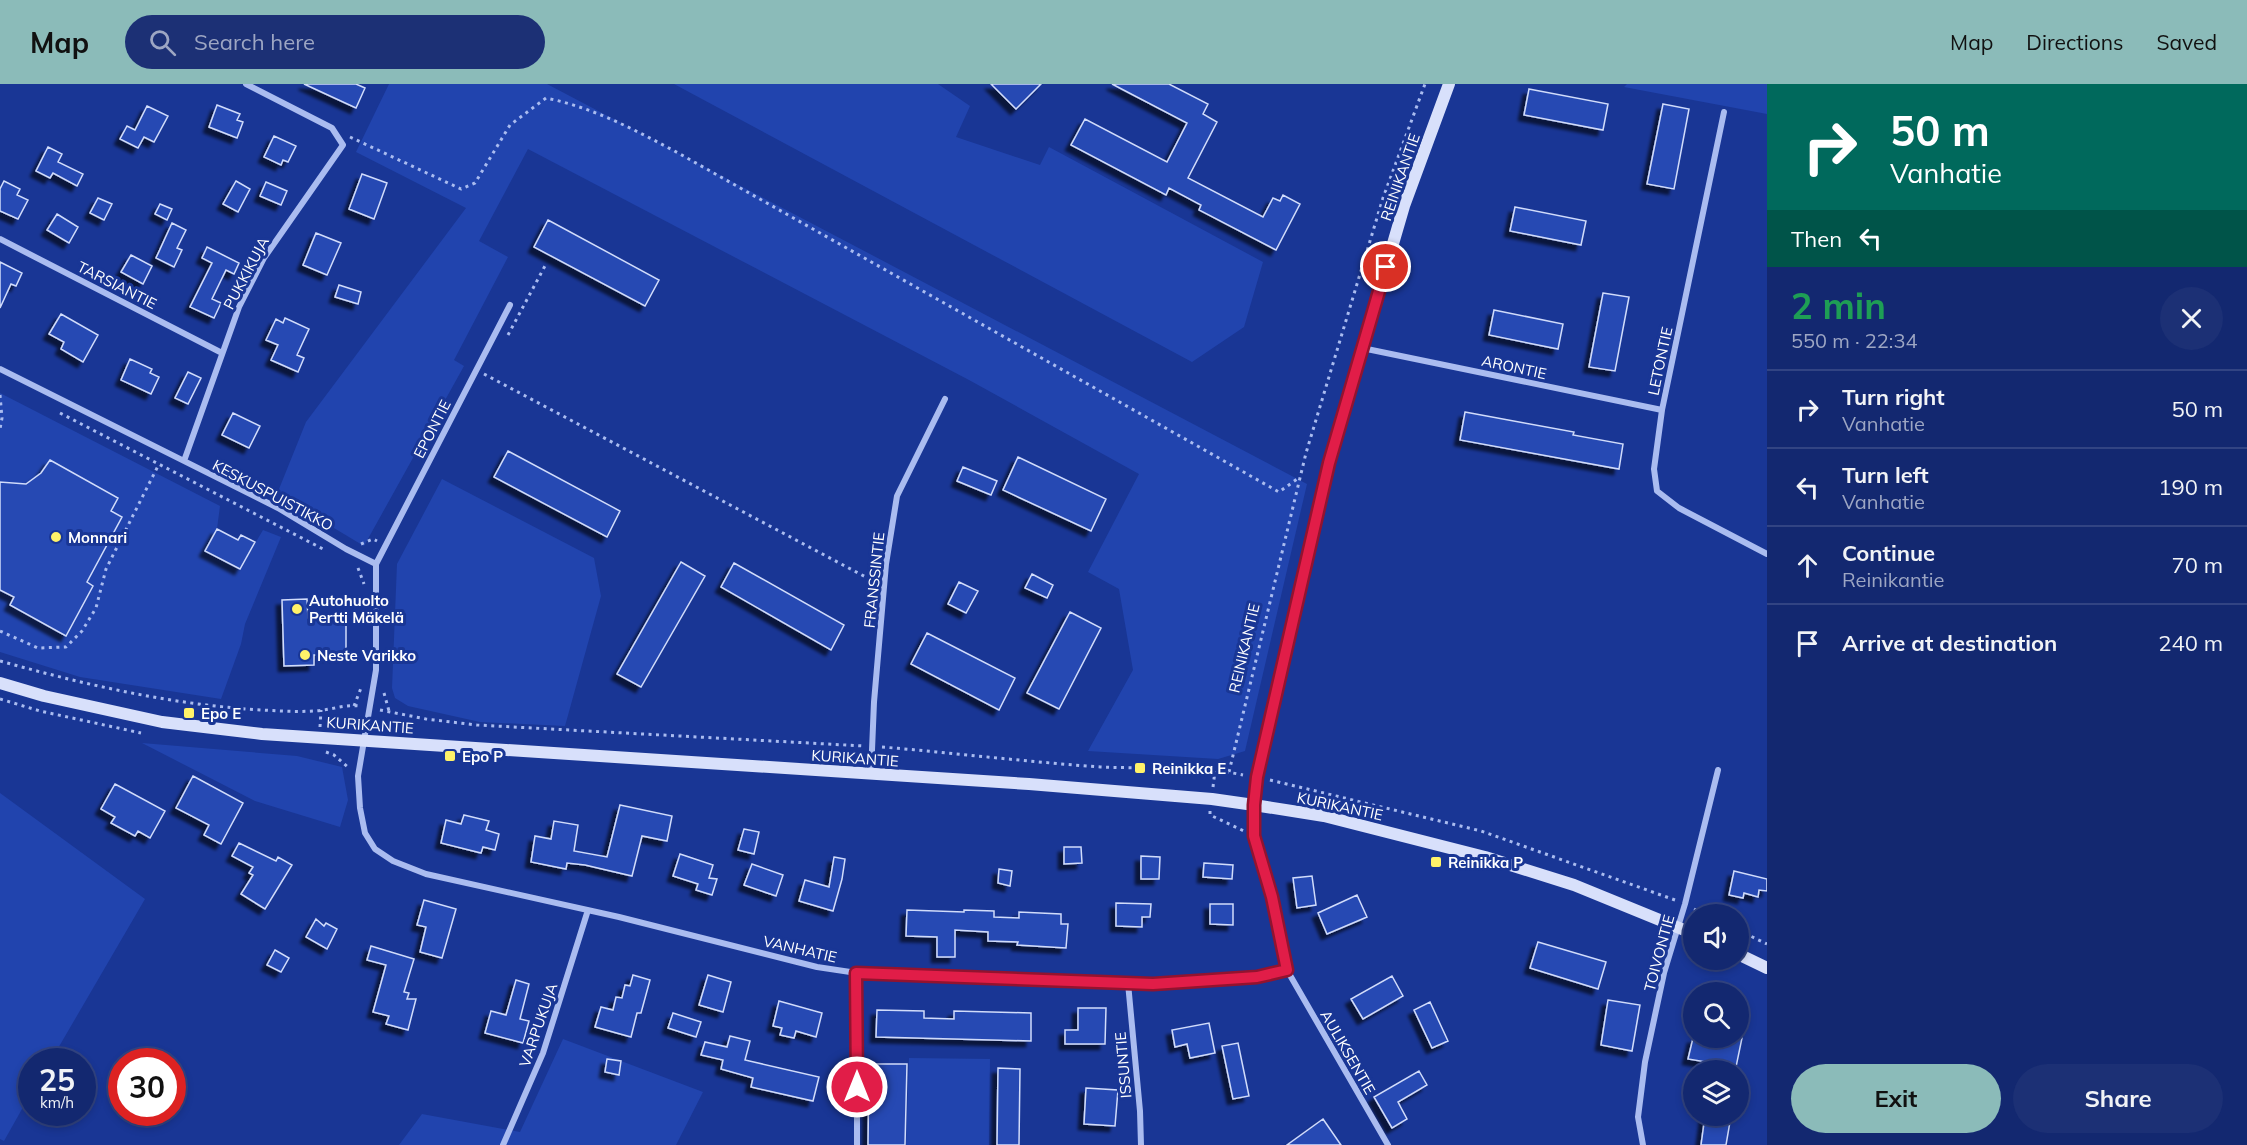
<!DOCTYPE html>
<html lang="en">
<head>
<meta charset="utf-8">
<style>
	:root { --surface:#132870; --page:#1c3075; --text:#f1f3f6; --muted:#9da6c3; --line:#324483; --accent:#8bbbb9 }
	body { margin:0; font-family:Mulish,sans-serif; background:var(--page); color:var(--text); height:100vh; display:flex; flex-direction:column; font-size:22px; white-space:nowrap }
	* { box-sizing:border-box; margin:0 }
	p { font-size:20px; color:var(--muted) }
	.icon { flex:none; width:33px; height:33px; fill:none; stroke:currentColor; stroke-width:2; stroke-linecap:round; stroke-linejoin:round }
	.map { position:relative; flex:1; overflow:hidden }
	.details { display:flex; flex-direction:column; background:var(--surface); width:480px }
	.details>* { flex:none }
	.guide { background:#00695c; color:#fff; overflow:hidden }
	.fabs { position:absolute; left:1683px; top:820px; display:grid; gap:12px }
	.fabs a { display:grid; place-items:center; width:66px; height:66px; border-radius:50%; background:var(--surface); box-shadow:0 3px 9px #0003,0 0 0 2px var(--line); font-size:30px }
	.speed { position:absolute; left:18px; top:964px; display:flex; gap:12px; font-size:30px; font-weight:700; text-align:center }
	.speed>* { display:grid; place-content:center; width:78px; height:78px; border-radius:50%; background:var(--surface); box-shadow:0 3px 9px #0003,0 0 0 2px var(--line); line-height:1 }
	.speed small { font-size:15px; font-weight:400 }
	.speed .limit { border:9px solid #d22; background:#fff; color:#111 }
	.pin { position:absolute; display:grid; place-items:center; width:51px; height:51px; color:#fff; margin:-26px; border:3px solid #fff; border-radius:50%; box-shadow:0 2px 6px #0007 }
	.me { position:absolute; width:66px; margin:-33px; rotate:0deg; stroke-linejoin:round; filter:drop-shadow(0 0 4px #0008) }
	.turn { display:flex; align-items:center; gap:21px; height:126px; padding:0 24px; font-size:27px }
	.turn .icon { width:78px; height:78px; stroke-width:2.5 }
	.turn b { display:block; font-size:42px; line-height:51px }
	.then { display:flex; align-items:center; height:57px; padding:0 24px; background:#0003; gap:12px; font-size:22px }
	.round { display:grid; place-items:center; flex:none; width:63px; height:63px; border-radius:32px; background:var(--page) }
	.head { display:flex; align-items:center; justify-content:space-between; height:102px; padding:0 24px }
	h1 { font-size:36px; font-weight:700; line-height:45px; color:#1e9e55 }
	.action { display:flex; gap:12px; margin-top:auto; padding:12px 24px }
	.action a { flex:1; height:69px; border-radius:36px; background:var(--accent); color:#111; font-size:24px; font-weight:700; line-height:69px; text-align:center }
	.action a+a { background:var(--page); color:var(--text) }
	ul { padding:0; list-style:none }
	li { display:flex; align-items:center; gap:18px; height:78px; padding:0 24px; border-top:2px solid var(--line) }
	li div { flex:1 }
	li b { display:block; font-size:22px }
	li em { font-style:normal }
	header { display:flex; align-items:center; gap:36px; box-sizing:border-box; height:84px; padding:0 30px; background:var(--accent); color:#111 }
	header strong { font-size:28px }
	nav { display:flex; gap:33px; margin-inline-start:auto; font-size:21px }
	.search { width:420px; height:54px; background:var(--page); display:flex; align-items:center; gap:15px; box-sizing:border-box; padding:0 21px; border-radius:33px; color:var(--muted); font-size:22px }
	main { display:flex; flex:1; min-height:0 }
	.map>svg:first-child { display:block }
</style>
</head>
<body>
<header>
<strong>Map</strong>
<div class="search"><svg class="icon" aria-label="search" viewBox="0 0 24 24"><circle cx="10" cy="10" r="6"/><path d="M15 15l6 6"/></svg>Search here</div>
<nav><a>Map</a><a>Directions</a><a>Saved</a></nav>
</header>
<main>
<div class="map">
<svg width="1767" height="1061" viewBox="0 0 1767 1061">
	<defs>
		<filter id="shadow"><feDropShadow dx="-5.5" dy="5.5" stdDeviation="1.5" flood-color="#0009"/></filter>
	</defs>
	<rect width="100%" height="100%" fill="#193695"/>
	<path fill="#2144ae" d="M389,0H547L1307,400L1245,667L1218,675L1088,667L1133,586L1119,505L1088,488L1139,390L969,296L528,65L479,157L508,173L454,276L464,282L364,462L277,410L306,338L466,124L356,68Z
		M674,0H938L970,22L956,53L1040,81L1049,63L1263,178L1244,243L1192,278Z
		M1627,0H1767V30L1624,3Z
		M0,309L220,422L217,445L206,467L240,485L263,446L281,453L245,540L241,560L221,615L80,593L0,568Z
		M442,395L594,474L601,512L565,642L480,638L408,622L395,614L392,604L397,480Z
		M142,659L297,672L342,683L348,716L340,743L255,717Z
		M0,709L145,815L50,978H32L31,1009L4,1057L0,1055Z
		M563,955L703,1008L676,1061H399L422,1030L520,1048Z
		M909,974L990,975L989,1061H906Z"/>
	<path fill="#274ab3" stroke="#d1dcfb" stroke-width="1.5" filter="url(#shadow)" d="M304,0H356L365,4L356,24Z
		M991,0H1041L1016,25Z
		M1112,0H1169L1208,20L1203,30L1217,38L1188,94L1263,133L1273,114L1280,117L1283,111L1300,120L1276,166L1199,126L1201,121L1169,104L1166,111L1071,61L1085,35L1167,78L1187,39Z
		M1529,5L1608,20L1603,46L1524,31Z
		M1663,20L1689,25L1674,105L1647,100Z
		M217,21L240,30L237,36L243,38L237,54L209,43Z
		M147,22L168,32L154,58L144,53L138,64L120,55L127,42L135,46Z
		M274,52L296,62L288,78L283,76L281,81L264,73Z
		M48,63L62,70L58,78L83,90L77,102L53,89L50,94L36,87Z
		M362,90L387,99L374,135L349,125Z
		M4,97L20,105L17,111L28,116L18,135L0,127V105Z
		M236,97L250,105L238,128L223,120Z
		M266,98L287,107L281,121L260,112Z
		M98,114L112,120L104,136L90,129Z
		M160,120L172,125L167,136L155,130Z
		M1515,123L1586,137L1581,161L1510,147Z
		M57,130L78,143L69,159L47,146Z
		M548,136L659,196L645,222L534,163Z
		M172,139L186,146L177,164L182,166L174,183L156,174Z
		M316,149L341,159L327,191L303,181Z
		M207,163L239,179L234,190L226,186L212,215L221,219L214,234L190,223L212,179L202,174Z
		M131,171L152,182L143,200L121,188Z
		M0,178L22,189L16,202L11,200L0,224Z
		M339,201L361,208L358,220L335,213Z
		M1603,209L1629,213L1615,287L1589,283Z
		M1494,226L1563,240L1558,265L1489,251Z
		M61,230L98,251L83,278L61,265L64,258L49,250Z
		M285,234L309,245L297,271L304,274L298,288L271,276L278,261L266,256L276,235L283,239Z
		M130,275L152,285L150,289L159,293L151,310L121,296Z
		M188,288L201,294L188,320L175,314Z
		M1465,328L1574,348L1573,351L1623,360L1619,385L1460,356Z
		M233,329L260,342L249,364L222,351Z
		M508,367L620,427L607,453L494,393Z
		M1018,373L1106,415L1091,447L1003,406Z
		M50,376L118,414L111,427L122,433L87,498L93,502L66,552L10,521L14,513L0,506V398L26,400L41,389Z
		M963,383L997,397L991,411L957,397Z
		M217,445L238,456L241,451L255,458L240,485L205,467Z
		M681,478L705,492L641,603L617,590Z
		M734,479L844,541L831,566L721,503Z
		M1032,490L1053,501L1047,514L1025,504Z
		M959,498L978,507L966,529L948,520Z
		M307,515L308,534H346V571H314V581L284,582L282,516Z
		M1070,528L1101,544L1059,625L1027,609Z
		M927,549L1015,594L999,626L911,580Z
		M193,692L243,719L221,760L204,751L209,741L176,724Z
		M115,700L165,727L150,754L138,747L135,752L111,739L115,733L101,725Z
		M620,721L672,732L667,757L642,752L632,792L585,781L567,779L566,785L531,778L535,752L551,755L554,737L578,741L574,767L607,773Z
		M464,731L489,737L486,746L499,750L495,766L483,763L481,769L441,759L446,736L461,740Z
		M744,745L759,748L754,770L738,766Z
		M239,759L276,777L278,773L292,781L265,825L241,810L253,791L249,789L253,783L232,772Z
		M1064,763H1081L1082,779L1064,780Z
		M680,770L713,781L709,794L717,795L712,811L696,806L698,800L673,792Z
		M1141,772L1160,773L1159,795H1141Z
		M834,773L845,775L842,795L833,827L799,817L805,796L829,803Z
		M1204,779L1233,781L1232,795L1203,793Z
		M752,780L783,791L776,812L744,801Z
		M999,785L1012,787L1010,802L998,799Z
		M1734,787L1767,795V807L1759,806L1758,813L1744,809L1743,814L1729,811Z
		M1312,792L1316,821L1297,824L1293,794Z
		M1357,811L1367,833L1327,850L1318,829Z
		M424,816L456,825L442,874L420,868L426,843L417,841Z
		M1116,819L1151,820L1150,833H1142V843L1116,842Z
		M1210,820H1233V841L1210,840Z
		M907,826L964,828V826L994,827V833L1019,834V828L1061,830V840H1068L1066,864L1017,861L1018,858L988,857V848L955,846V873H937V853L906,852Z
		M316,835L324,842L326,839L337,845L327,865L306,853Z
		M1538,858L1606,878L1598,905L1530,884Z
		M371,862L414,875L404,908L409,909L407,915H416L408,946L386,940L389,932L373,928L386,881L367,876Z
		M275,866L289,874L281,888L267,881Z
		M633,891L650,896L641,929H637L631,953L595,943L601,923L613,926L616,913L622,914L625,901L630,902Z
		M708,891L731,898L723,928L699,921Z
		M1392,892L1403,912L1363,935L1351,915Z
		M516,896L529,900L520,935L529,937L523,959L485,949L491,927L506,931Z
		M1608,916L1640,921L1632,967L1601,961Z
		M779,917L822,929L816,953L796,947L794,954L780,951L782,944L773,942Z
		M1430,918L1448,957L1432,964L1414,926Z
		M1078,924H1106L1105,960H1065V946H1078Z
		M877,926L924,927V934L954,935V927L1031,929V957L876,953Z
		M673,929L701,938L696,953L668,944Z
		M1209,939L1215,969L1190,974L1187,960L1175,963L1172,946Z
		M730,952L750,957L745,976L819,993L813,1017L751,1003L753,994L721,985L723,976L701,971L705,958L727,963Z
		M1693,954H1742L1736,983L1688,975Z
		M1238,959L1249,1012L1233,1015L1222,962Z
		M607,975L621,977L619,991L605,988Z
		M869,980H907L905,1061H868Z
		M998,984L1020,985L1019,1061H997Z
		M1419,987L1427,1001L1398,1018L1407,1035L1392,1044L1374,1013Z
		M1086,1004L1118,1006L1115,1042L1084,1040Z
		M1705,1032H1731L1726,1061H1701Z
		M1323,1035L1341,1061H1287Z"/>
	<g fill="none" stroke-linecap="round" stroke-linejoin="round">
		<path stroke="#aabcf0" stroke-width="3" stroke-dasharray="3 4.5" stroke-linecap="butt" d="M350,53L461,105L475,99L510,41L546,14C595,24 637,47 680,70L1279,408L1300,393
			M508,251L546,180
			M484,290L875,498
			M0,311L2,334L0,345
			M60,329L323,465
			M361,460L373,455L377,457
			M358,484L364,500
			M0,547L38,564L66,563L82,547L96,524L106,485L159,380
			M0,577C86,601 173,621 262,626C279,627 296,628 313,627C328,627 344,620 359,622
			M384,609L389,627
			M0,615L40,627L141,649
			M354,622L361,604
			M380,626L426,635L477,641L864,662
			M320,643L321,626
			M882,663C955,669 1028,678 1101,683C1148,685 1197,681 1243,691
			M326,668L334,671L350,685
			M1229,688L1306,369L1383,114L1425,0
			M1270,696L1481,747L1675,816
			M1213,703L1215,687
			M1210,727V731L1244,747
			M1694,825L1706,831
			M1738,846L1767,860"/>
		<path stroke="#aabcf0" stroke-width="6" d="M1724,28L1662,326L1654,385L1657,407L1679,424L1767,470
			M0,155L222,269
			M510,221L376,480V586L358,692L360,724L365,749L375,765L393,777L426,790L619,833L817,883L857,889L1153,900C1198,898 1243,896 1287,886L1272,813L1254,752V721
			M1362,264L1662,326
			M0,285L278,424L346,465L376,480
			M184,377L239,223L264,174L343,61L332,44L246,0
			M871,690L874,618L886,480L897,412L945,315
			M1287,886L1388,1061
			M857,889V1061
			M1128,899L1140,1027L1141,1061
			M503,1061L543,969L588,826
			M1643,1061L1638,1033L1645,978L1664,889L1685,820L1718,686"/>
		<path stroke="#d8e0fb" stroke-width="12" d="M0,599L44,612L162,638L262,650L1029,700L1212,715L1254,721L1324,732L1485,773L1574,801L1694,850
			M1254,721L1257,693L1329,379L1404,122L1449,0
			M1738,870L1767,884"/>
	</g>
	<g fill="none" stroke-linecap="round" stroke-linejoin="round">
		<g stroke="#92132f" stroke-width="15">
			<path id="route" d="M857,1003L856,889L1153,900L1257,893L1287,886L1272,813L1254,752V721L1257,693L1329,379L1386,183"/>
		</g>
		<use href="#route" stroke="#e11d48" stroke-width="10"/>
	</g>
	<g fill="#fff269" stroke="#193695" stroke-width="2">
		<circle cx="56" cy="453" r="6"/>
		<circle cx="297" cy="525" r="6"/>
		<circle cx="305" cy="571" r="6"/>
		<rect x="183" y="623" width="12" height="12" rx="3"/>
		<rect x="444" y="666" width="12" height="12" rx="3"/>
		<rect x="1134" y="678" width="12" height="12" rx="3"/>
		<rect x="1430" y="772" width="12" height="12" rx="3"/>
	</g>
	<g text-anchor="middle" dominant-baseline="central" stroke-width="6" stroke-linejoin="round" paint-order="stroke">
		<g font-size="15" fill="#fff" stroke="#193695">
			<text transform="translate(1400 93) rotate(-71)">REINIKANTIE</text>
			<text transform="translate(246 189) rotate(-62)">PUKKIKUJA</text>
			<text transform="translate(117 201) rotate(27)">TARSIANTIE</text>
			<text transform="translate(1660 277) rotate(-78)">LETONTIE</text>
			<text transform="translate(1514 283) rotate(12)">ARONTIE</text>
			<text transform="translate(432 345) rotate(-63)">EPONTIE</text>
			<text transform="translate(273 411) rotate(28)">KESKUSPUISTIKKO</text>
			<text transform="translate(874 496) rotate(-84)">FRANSSINTIE</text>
			<text transform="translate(1244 564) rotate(-77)">REINIKANTIE</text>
			<text transform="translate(370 641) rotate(4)">KURIKANTIE</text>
			<text transform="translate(855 674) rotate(4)">KURIKANTIE</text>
			<text transform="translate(1340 722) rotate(12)">KURIKANTIE</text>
			<text transform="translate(800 865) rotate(13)">VANHATIE</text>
			<text transform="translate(1659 869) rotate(-75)">TOIVONTIE</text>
			<text transform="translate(538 941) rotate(-71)">VARPUKUJA</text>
			<text transform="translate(1348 968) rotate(60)">AULIKSENTIE</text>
			<text transform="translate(1123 981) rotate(-95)">ISSUNTIE</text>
		</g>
		<g font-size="15" font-weight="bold" fill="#fff" stroke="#193695" text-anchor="start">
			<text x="68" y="453">Monnari</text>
			<text x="309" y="516">Autohuolto<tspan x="309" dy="17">Pertti Mäkelä</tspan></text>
			<text x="317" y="571">Neste Varikko</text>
			<text x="201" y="629">Epo E</text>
			<text x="462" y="672">Epo P</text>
			<text x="1152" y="684">Reinikka E</text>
			<text x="1448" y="778">Reinikka P</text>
		</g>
	</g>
</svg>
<div class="fabs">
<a><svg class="icon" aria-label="sound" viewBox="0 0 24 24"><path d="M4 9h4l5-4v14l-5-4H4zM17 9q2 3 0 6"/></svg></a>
<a><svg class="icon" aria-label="search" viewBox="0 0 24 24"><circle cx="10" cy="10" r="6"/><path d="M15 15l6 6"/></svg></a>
<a><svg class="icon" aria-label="layers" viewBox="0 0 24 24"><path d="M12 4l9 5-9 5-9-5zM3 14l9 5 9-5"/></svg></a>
</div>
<div class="speed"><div>25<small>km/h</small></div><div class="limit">30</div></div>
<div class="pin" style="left:1386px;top:183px;background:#d93025"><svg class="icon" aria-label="arrive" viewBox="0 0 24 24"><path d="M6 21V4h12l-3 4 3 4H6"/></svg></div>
<svg class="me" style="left:857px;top:1003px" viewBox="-20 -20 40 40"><circle r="17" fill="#e11d48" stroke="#fff" stroke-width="3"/><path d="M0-11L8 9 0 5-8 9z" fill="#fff"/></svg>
</div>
<section class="details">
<div class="guide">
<div class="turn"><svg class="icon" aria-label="right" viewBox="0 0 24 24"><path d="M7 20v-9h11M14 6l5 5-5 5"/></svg><div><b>50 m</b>Vanhatie</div></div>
<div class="then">Then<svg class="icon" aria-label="left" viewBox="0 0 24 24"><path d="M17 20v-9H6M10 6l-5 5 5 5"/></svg></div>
</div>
<div class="head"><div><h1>2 min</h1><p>550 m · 22:34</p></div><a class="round"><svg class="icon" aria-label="close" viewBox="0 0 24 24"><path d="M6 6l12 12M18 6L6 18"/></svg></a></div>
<ul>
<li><svg class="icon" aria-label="right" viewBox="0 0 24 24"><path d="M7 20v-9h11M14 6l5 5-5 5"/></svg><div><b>Turn right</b><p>Vanhatie</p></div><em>50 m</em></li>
<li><svg class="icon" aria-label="left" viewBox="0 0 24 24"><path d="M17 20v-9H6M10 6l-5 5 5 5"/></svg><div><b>Turn left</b><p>Vanhatie</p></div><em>190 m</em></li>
<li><svg class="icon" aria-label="ahead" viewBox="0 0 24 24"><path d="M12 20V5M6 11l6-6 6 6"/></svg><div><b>Continue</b><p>Reinikantie</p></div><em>70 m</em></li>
<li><svg class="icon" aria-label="arrive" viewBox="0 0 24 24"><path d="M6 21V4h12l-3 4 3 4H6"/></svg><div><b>Arrive at destination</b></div><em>240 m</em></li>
</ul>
<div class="action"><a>Exit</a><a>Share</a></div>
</section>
</main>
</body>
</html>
